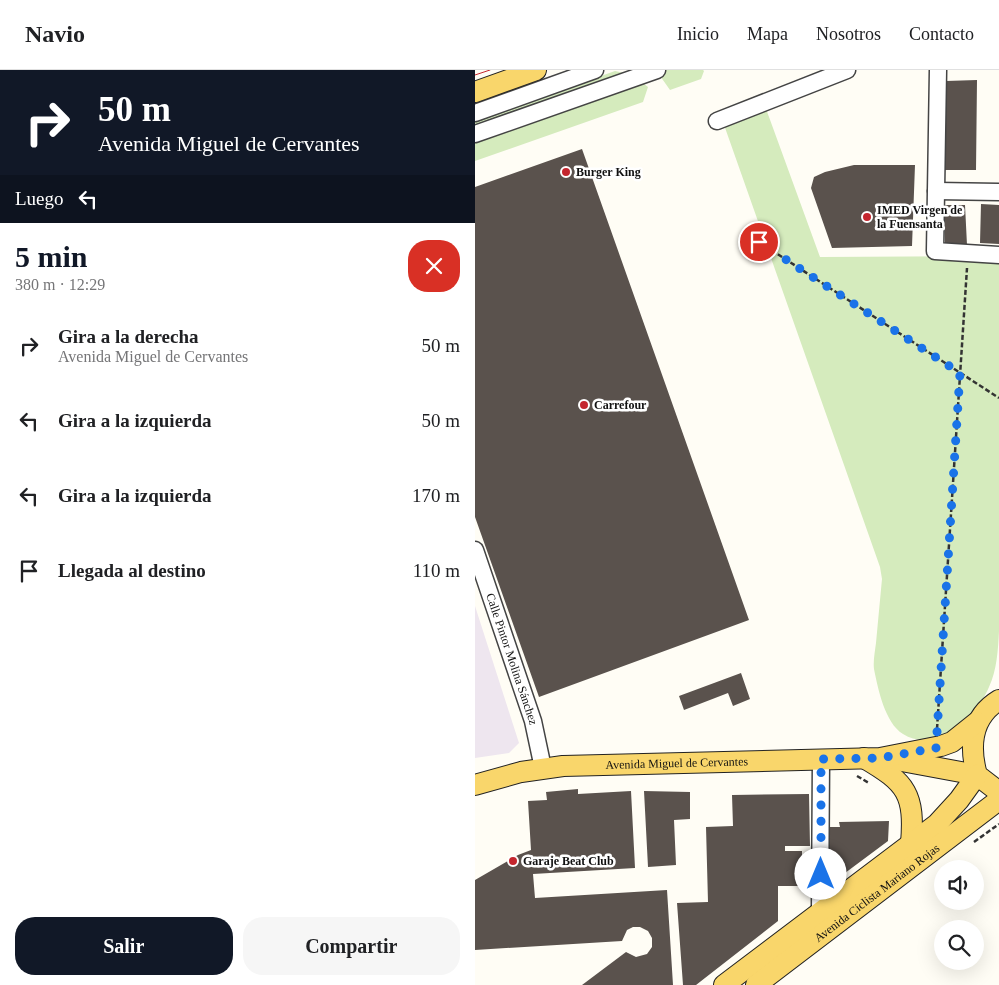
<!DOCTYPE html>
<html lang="es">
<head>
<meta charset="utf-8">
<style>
	:root { --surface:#fff; --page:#f6f6f6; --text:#202124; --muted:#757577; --line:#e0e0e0; --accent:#111827 }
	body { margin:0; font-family:"Times New Roman",serif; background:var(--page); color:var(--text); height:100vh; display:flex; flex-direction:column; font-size:19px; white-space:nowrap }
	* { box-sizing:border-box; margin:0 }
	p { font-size:16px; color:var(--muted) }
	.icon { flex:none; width:28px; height:28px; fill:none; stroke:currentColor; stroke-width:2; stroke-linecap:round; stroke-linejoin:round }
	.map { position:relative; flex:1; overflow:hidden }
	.panel { display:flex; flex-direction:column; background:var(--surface); width:475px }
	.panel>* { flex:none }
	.hud { background:#111827; color:#fff; overflow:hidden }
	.controls { position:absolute; left:459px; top:790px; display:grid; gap:10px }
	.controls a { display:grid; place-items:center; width:50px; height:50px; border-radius:50%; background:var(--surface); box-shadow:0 5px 20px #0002; font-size:25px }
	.pin { position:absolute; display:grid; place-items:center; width:42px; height:42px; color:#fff; margin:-21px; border:2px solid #fff; border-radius:50%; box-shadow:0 1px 5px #0007 }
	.me { position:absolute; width:55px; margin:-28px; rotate:0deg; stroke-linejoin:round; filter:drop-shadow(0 0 4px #0008) }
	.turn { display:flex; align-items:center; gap:18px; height:105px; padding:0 15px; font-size:22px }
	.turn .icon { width:65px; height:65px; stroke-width:2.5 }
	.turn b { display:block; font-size:35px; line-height:42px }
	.then { display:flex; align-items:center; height:48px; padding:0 15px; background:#0003; gap:10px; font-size:19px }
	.round { display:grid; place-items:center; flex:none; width:52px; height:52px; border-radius:20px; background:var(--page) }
	.overview { display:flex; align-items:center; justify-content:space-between; height:85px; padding:0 15px }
	h1 { font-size:30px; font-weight:600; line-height:38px; color:var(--accent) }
	.action { display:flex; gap:10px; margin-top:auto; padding:10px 15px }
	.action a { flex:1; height:58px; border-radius:20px; background:var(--accent); color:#fff; font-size:20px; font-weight:600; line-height:58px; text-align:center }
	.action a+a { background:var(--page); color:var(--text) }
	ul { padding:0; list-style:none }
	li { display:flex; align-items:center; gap:15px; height:75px; padding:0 15px }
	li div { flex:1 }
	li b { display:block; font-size:19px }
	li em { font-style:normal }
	header { display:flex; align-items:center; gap:30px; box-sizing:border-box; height:70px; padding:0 25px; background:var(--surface); border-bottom:1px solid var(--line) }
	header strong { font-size:24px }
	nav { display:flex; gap:28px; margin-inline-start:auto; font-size:18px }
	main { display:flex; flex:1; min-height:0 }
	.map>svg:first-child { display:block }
</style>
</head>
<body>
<header>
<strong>Navio</strong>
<nav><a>Inicio</a><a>Mapa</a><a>Nosotros</a><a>Contacto</a></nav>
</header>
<main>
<section class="panel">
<div class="hud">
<div class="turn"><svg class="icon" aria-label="right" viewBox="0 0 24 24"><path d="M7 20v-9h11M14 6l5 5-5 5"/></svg><div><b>50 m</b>Avenida Miguel de Cervantes</div></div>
<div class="then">Luego<svg class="icon" aria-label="left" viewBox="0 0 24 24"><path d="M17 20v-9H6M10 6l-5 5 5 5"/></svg></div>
</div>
<div class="overview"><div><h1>5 min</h1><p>380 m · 12:29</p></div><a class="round" style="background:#d93025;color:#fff"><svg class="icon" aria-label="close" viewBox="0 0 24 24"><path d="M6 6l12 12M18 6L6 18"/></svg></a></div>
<ul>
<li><svg class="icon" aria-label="right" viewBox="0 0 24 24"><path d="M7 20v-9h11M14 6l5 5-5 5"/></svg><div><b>Gira a la derecha</b><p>Avenida Miguel de Cervantes</p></div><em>50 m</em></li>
<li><svg class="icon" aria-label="left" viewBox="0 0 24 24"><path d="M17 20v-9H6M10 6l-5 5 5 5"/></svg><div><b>Gira a la izquierda</b></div><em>50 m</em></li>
<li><svg class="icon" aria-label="left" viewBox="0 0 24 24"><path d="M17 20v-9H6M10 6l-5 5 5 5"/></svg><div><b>Gira a la izquierda</b></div><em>170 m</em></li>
<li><svg class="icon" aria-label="arrive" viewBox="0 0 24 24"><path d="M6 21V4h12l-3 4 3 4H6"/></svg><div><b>Llegada al destino</b></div><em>110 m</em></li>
</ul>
<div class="action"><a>Salir</a><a>Compartir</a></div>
</section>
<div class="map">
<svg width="524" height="915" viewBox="0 0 524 915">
	<rect width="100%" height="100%" fill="#fffdf5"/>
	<path fill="#eee6ef" d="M0,536L44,673L34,683L0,688Z"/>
	<path fill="#d5ebbd" d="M192,0H228L229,1L226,9L195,20L183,3Z
		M140,1L154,4L0,59V51Z
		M164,10L173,17L168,32L0,91V69Z
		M290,36L345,187L524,186V561C523,580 522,600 514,617C502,646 461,685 428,664C410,653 403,619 399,599C398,591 400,581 401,573C403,551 405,530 407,509L405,497L248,52Z"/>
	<path fill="#5a524d" d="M502,10L501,100H470L471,11Z
		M107,79L274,550L64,627L0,447V117Z
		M379,95H440L437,176L357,178L336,118L339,107L350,102Z
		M506,134L524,135V174L505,173Z
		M469,135H490L492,175L470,176Z
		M266,603L275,629L258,636L253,623L209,640L204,626Z
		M103,719V724L156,721L160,798L58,804L60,828L192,820L198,915H107L151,882L161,887L172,884L177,877V868L173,861L165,857H158L152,860L147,871L0,880V810L43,785L56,780L53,731L72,730L71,722Z
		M169,721L215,722V749L199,750L201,795L173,797Z
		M334,724L335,776H310V781H327V788H335V816H303V851L221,915H208L202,833L233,832L231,757L258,756L257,725Z
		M414,751L413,771L366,806L365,786H353V757H365L364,752Z"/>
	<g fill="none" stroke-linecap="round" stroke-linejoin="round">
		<g stroke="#444" stroke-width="19">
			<g id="minor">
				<path d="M463,0L460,181L524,185"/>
				<path d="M0,43L120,0"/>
				<path d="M242,51L372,0"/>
				<path d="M0,64L182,0"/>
				<path d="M461,121L524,122"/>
				<path id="s1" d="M0,480L58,651L68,698"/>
				<path d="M345,842L346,689"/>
			</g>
		</g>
		<g stroke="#222" stroke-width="22">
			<g id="major">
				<path d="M0,22L61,0"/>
				<path d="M524,630C496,647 494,676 502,705L524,722"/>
				<path d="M389,688C432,713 440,724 436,774"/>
				<path d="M421,690L502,705"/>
				<path id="s2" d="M0,715L46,702L88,696L405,688L466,676L477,672L502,652"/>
				<path d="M249,915L462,754L484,730L502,705"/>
				<path id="s3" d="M281,915L524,730"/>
			</g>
		</g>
		<path stroke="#333" stroke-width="2.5" stroke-dasharray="5 2.5" stroke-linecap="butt" d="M284,172L524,328
			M462,659L492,198
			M382,706L394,713
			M499,772L524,754"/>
		<use href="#minor" stroke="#fff" stroke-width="16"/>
		<use href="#major" stroke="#f9d66b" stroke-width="20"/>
		<path stroke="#c4262e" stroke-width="1" d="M0,5L15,0"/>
	</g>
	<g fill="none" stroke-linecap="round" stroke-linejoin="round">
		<path stroke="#1a73e8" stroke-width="9" stroke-dasharray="0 16.2" d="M284,172L485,303L461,678L405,688L346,689V804"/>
	</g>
	<g fill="#c4262e" stroke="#fff" stroke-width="2">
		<circle cx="91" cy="102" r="5"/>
		<circle cx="392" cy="147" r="5"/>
		<circle cx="109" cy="335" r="5"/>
		<circle cx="38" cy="791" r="5"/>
	</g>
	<g text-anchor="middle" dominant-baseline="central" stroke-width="5" stroke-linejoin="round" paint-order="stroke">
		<g font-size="12" font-weight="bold" fill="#111" stroke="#fff" text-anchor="start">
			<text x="101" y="102">Burger King</text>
			<text x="402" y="140">IMED Virgen de<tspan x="402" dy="14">la Fuensanta</tspan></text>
			<text x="119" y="335">Carrefour</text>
			<text x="48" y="791">Garaje Beat Club</text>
		</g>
		<g font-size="12" fill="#111" stroke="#fff">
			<text stroke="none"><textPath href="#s1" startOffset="115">Calle Pintor Molina Sánchez</textPath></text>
			<text stroke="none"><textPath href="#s2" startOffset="204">Avenida Miguel de Cervantes</textPath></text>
			<text stroke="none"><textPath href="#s3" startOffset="152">Avenida Ciclista Mariano Rojas</textPath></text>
		</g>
	</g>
</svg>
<div class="controls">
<a><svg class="icon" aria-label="sound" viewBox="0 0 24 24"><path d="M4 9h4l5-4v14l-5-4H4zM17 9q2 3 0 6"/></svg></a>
<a><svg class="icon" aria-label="search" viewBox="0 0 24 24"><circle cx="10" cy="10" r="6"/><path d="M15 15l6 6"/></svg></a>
</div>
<div class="pin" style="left:284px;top:172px;background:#d93025"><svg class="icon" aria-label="arrive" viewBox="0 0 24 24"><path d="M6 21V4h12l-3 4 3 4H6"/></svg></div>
<svg class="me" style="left:346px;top:804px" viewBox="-20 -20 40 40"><circle r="19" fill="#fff"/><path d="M0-13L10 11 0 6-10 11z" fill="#1a73e8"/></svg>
</div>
</main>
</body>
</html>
